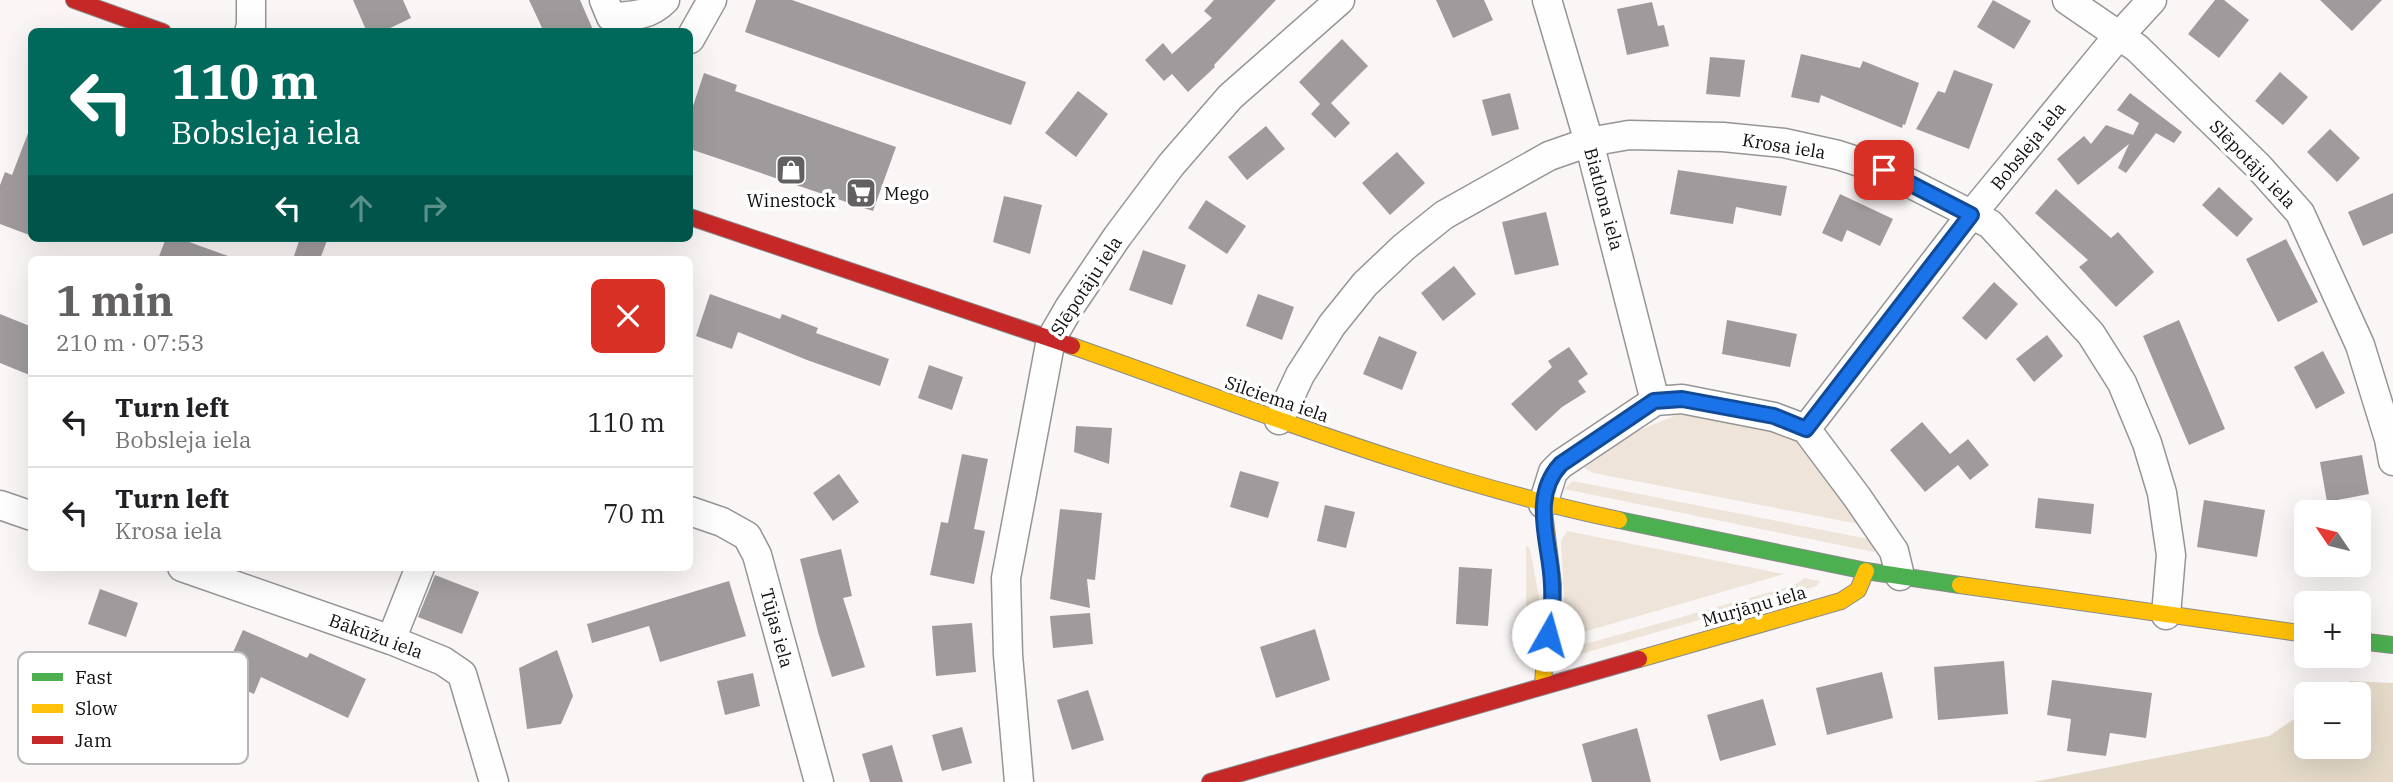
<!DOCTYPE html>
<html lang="en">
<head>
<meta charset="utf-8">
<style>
	:root { --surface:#fff; --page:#f6f6f6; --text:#202124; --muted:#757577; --line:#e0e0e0; --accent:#626060 }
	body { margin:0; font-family:"IBM Plex Serif",serif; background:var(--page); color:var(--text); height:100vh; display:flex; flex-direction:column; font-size:26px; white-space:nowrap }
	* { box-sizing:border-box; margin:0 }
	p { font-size:23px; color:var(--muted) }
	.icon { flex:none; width:38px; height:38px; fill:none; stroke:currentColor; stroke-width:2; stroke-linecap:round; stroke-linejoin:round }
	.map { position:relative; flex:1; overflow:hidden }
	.details { position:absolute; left:28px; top:256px; width:665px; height:315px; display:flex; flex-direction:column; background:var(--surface); border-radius:10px; box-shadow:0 7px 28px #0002 }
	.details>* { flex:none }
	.top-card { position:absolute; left:28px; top:28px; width:665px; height:214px; border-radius:10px; box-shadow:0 7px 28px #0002; background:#00695c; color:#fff; overflow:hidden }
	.needle { width:46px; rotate:305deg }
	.buttons { position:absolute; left:2294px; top:500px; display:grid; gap:14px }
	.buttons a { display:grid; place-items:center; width:77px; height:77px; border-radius:10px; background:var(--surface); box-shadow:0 7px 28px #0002; font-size:35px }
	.pin { position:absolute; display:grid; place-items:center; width:60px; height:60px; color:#fff; margin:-30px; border-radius:14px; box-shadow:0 4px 10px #0006 }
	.me { position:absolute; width:77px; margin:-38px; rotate:7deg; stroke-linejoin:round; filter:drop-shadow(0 0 5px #0008) }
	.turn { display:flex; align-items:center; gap:24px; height:147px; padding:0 28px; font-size:32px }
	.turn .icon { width:91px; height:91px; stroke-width:2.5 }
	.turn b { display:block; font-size:49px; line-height:60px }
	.lanes { display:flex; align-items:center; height:66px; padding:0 28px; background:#0003; justify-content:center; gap:35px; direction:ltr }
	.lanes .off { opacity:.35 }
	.round { display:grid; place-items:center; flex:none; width:74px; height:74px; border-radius:10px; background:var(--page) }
	.overview { display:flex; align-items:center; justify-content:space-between; height:119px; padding:0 28px }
	h1 { font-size:42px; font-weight:800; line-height:52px; color:var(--accent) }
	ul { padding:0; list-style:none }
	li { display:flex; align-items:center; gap:21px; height:91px; padding:0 28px; border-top:2px solid var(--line) }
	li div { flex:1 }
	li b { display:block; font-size:26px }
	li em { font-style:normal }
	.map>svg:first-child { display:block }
</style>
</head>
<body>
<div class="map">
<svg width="2393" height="782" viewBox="0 0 2393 782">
	<rect width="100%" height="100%" fill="#fbf6f6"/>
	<path fill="#eee4d9" d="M1679,414L1791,433L1820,461L1859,524L1593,473L1584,468L1635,432Z
		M1573,481L1874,540L1880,547L1874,552L1564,489Z
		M1567,531L1784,574L1566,637L1561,541Z
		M1526,545L1530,549L1541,608L1534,647H1526Z
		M1804,578L1820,581L1817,586L1560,660L1564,650L1795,585Z"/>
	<path fill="#e5dac8" d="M2350,681L2393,683V782H2033L2269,736L2306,711V747H2359V695H2330Z"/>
	<path fill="#9f9b9c" d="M353,0H403L411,18L382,32H367Z
		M529,0H580L594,32H544Z
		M756,0H792L1026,82L1011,125L745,32Z
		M1214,0H1276L1214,65L1215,67L1188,92L1172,74L1164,81L1145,60L1163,43L1172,54L1212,18L1204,11Z
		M1436,0H1484L1493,20L1453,38Z
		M1993,0L2031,21L2014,49L1977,27Z
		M2215,0H2224L2249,20L2219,58L2188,34Z
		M2320,0H2382L2352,31Z
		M1652,2L1658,26L1664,25L1669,46L1627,55L1617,9Z
		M1342,39L1368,66L1331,103L1350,123L1335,138L1311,114L1320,104L1299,82Z
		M1801,54L1860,68L1863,61L1919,83L1905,125L1903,124L1902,128L1821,95L1819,103L1791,97Z
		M1710,57L1745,60L1740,97L1706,94Z
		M1954,70L1993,84L1969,149L1916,129L1938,91L1945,93Z
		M2280,72L2308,97L2283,125L2255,101Z
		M704,73L737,85L735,91L896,147L873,211L690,149V115Z
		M1078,91L1108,114L1076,157L1045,133Z
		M1510,93L1519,129L1492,136L1482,100Z
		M2130,93L2182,132L2174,143L2156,133L2126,173L2118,168L2129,144L2078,185L2057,159L2084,136L2091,144L2106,125L2133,135L2139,123L2117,110Z
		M1266,126L1285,149L1247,180L1228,157Z
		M30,128L32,129V236L0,224V185L5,172L12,175Z
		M2330,129L2360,158L2337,182L2307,152Z
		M1397,152L1425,183L1390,215L1362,183Z
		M1678,170L1787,186L1781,216L1736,207L1733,224L1670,214Z
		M2219,187L2253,219L2237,237L2202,205Z
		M2056,189L2111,238L2118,232L2154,272L2116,307L2079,267L2088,260L2035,213Z
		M2393,193V233L2363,246L2348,212Z
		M1840,194L1893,219L1880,246L1847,230L1842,242L1822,233Z
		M1004,196L1042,205L1030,254L993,242Z
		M1206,200L1246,226L1227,254L1188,228Z
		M1546,212L1559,265L1515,275L1502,222Z
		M166,238H178L228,256V259H158Z
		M300,238H328L320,259H293Z
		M2286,239L2318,302L2278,322L2246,259Z
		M1143,250L1186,265L1172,305L1129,290Z
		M1454,266L1476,294L1443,321L1421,293Z
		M1994,282L2018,304L1986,340L1962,318Z
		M710,294L780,319L782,314L818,328L816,333L889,359L880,386L807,360L738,332L732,349L696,336Z
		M1258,294L1294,307L1282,340L1246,326Z
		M0,314L32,327V376L0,363Z
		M1727,320L1797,334L1790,367L1722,354Z
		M2179,320L2225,429L2189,445L2143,336Z
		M2047,335L2063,356L2034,382L2016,359Z
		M1379,336L1417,352L1402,390L1363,374Z
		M1569,347L1588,374L1578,381L1586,392L1562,407L1536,431L1511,404L1552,367L1548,361Z
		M2323,351L2345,393L2316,409L2294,367Z
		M929,365L963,377L952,410L918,398Z
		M1922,422L1950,454L1968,439L1989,465L1970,480L1958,465L1925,492L1890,450Z
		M1076,426L1112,428L1109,464L1074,452Z
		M962,454L988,459L974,529L985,531L974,584L930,575L941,522L948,523Z
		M2362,455L2369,494L2327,502L2320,462Z
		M1240,471L1279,482L1268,518L1230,507Z
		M839,474L859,502L833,521L813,493Z
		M2038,498L2094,504L2091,534L2035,528Z
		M2204,500L2265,510L2257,557L2197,547Z
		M1325,505L1355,512L1346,548L1317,541Z
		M1060,509L1102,513L1095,580L1087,579L1090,608L1050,599Z
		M841,549L852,596L843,598L865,667L832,677L818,632L800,559Z
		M1459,567L1492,569L1488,626L1456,624Z
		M435,575L479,592L462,634L418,617Z
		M729,581L746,636L660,662L649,626L592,643L587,624Z
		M100,589L138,603L126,637L88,624Z
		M1090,613L1093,644L1053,648L1050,616Z
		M972,623L976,672L936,676L932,626Z
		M1315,629L1330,680L1276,698L1260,647Z
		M243,630L307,658L310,653L366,679L348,718L261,677L254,694L221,679Z
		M557,650L573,696L561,724L527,729L519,668Z
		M2004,661L2008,714L1938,720L1934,667Z
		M1882,672L1893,718L1827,735L1816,688Z
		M753,673L760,706L725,715L717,681Z
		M2052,680L2152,693L2146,738L2110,733L2106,756L2067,751L2071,719L2047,715Z
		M1088,690L1104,740L1072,750L1057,700Z
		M1763,699L1776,745L1720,761L1707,715Z
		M962,727L972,763L942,771L932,735Z
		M1637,728L1651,782H1592L1582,744Z
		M892,745L903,782H870L862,754Z"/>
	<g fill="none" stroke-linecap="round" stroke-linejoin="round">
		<g stroke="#969494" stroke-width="31">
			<path id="street" d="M604,0L611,17C633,16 649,16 665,0
				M1547,0L1589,142L1655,401
				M2067,0L2137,48L2258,166L2300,213L2360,345L2389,439L2393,461
				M249,32L251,26V0
				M690,39L712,0
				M1279,420L1300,375L1332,325L1365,284L1404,247L1444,215L1549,156L1589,142L1629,135L1723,137L1784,143L1838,155L1884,170L1990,224L2091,334L2122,383L2147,443L2162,493L2171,555L2166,615
				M1806,429L1971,215L2109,47L2152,0
				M1543,504L1553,472L1561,464L1655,401L1682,399L1774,417L1806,429L1857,497L1894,551L1900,576
				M0,505L32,516
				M690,511L722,522L747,536L757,555L819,782
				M182,567L391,640L443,661L462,674L494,782
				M391,640L420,567
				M1019,782L1008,655L1006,578L1051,339L1069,308L1117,237L1171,165L1230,97L1340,0"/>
		</g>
		<g stroke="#8c8a8a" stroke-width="18">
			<path id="fast" d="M1619,520L1866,571L1960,585
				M2359,641L2393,645"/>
		</g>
		<g stroke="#8c8a8a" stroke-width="18">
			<path id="slow" d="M1072,346C1252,409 1432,481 1619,520
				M1543,504L1553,584L1552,620L1545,650L1543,686
				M1960,585L2306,634
				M1639,659L1841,601L1858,590L1866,571"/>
		</g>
		<g stroke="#8c8a8a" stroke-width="18">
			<path id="jam" d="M74,0L163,32
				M690,217L1072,346
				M1210,782L1639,659"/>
		</g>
		<use href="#street" stroke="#fefefe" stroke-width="28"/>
		<use href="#fast" stroke="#4caf50" stroke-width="16"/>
		<use href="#slow" stroke="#ffc107" stroke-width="16"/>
		<use href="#jam" stroke="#c62828" stroke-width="16"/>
	</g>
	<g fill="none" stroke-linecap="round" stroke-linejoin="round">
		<g stroke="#114b97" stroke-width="18">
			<path id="route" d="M1548,635C1552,618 1553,602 1552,585C1551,544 1529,498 1561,464L1654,401L1682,399L1774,416L1806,429L1971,215L1884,170"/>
		</g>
		<use href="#route" stroke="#1a73e8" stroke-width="12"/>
	</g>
	<defs>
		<g id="shop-square" transform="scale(1.575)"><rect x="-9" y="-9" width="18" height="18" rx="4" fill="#626060" stroke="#fff"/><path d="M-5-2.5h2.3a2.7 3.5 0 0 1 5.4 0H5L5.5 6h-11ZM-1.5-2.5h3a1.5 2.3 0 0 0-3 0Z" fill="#fff"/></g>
		<g id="supermarket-square" transform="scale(1.575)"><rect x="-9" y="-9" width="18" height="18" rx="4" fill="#626060" stroke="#fff"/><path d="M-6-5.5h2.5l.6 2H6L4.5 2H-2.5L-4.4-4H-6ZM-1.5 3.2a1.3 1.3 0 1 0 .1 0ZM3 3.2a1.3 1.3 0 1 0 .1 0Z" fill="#fff"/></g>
	</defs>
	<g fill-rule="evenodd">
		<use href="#shop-square" x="791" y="170"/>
		<use href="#supermarket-square" x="861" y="193"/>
	</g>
	<g text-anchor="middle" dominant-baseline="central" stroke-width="7" stroke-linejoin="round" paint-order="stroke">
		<g font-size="18" fill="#101010" stroke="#fff">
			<text transform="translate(1784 146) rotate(9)">Krosa iela</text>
			<text transform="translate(2028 146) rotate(-51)">Bobsleja iela</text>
			<text transform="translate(2253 164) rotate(46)">Slēpotāju iela</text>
			<text transform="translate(1604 199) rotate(75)">Biatlona iela</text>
			<text transform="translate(1086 286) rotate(-57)">Slēpotāju iela</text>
			<text transform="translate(1277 399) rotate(19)">Silciema iela</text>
			<text transform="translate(1754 606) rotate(-16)">Murjāņu iela</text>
			<text transform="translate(777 628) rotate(75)">Tūjas iela</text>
			<text transform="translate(376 636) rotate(20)">Bākūžu iela</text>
		</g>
		<g font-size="18" fill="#101010" stroke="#fff" text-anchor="start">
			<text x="884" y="193">Mego</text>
			<text x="791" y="200" text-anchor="middle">Winestock</text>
		</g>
	</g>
	<rect x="18" y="652" width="230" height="112" rx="10" fill="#fff" stroke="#b7b7b7" stroke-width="2"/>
	<rect x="32" y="673" width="31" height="8" fill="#4caf50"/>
	<rect x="32" y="704" width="31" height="9" fill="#ffc107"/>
	<rect x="32" y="736" width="31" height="8" fill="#c62828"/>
	<g font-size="19" fill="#101010">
		<text x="75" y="684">Fast</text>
		<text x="75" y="715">Slow</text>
		<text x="75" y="747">Jam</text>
	</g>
</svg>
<div class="buttons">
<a><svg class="needle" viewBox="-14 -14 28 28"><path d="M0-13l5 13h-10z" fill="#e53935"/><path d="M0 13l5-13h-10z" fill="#757577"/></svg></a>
<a>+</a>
<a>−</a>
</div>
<div class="pin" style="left:1884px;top:170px;background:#d93025"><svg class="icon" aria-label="arrive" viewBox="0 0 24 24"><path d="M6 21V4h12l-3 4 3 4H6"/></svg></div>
<svg class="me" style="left:1548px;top:635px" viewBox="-20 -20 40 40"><circle r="19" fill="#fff"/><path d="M0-13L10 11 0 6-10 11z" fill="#1a73e8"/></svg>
<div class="top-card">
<div class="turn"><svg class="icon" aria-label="left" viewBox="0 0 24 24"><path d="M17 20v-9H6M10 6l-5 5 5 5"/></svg><div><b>110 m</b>Bobsleja iela</div></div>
<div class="lanes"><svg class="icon" aria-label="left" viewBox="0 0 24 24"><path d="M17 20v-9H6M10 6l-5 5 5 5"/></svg><svg class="icon off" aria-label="ahead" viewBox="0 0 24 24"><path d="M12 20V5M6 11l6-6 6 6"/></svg><svg class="icon off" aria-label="right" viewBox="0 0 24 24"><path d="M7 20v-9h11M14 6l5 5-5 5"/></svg></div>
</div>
<section class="details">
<div class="overview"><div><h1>1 min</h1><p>210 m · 07:53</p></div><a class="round" style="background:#d93025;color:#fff"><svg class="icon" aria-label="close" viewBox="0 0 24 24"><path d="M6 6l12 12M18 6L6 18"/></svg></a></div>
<ul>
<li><svg class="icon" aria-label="left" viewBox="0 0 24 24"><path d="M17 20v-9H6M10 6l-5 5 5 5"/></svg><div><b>Turn left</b><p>Bobsleja iela</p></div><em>110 m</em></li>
<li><svg class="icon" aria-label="left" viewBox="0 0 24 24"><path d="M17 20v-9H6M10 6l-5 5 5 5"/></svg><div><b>Turn left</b><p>Krosa iela</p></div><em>70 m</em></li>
</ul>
</section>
</div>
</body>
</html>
